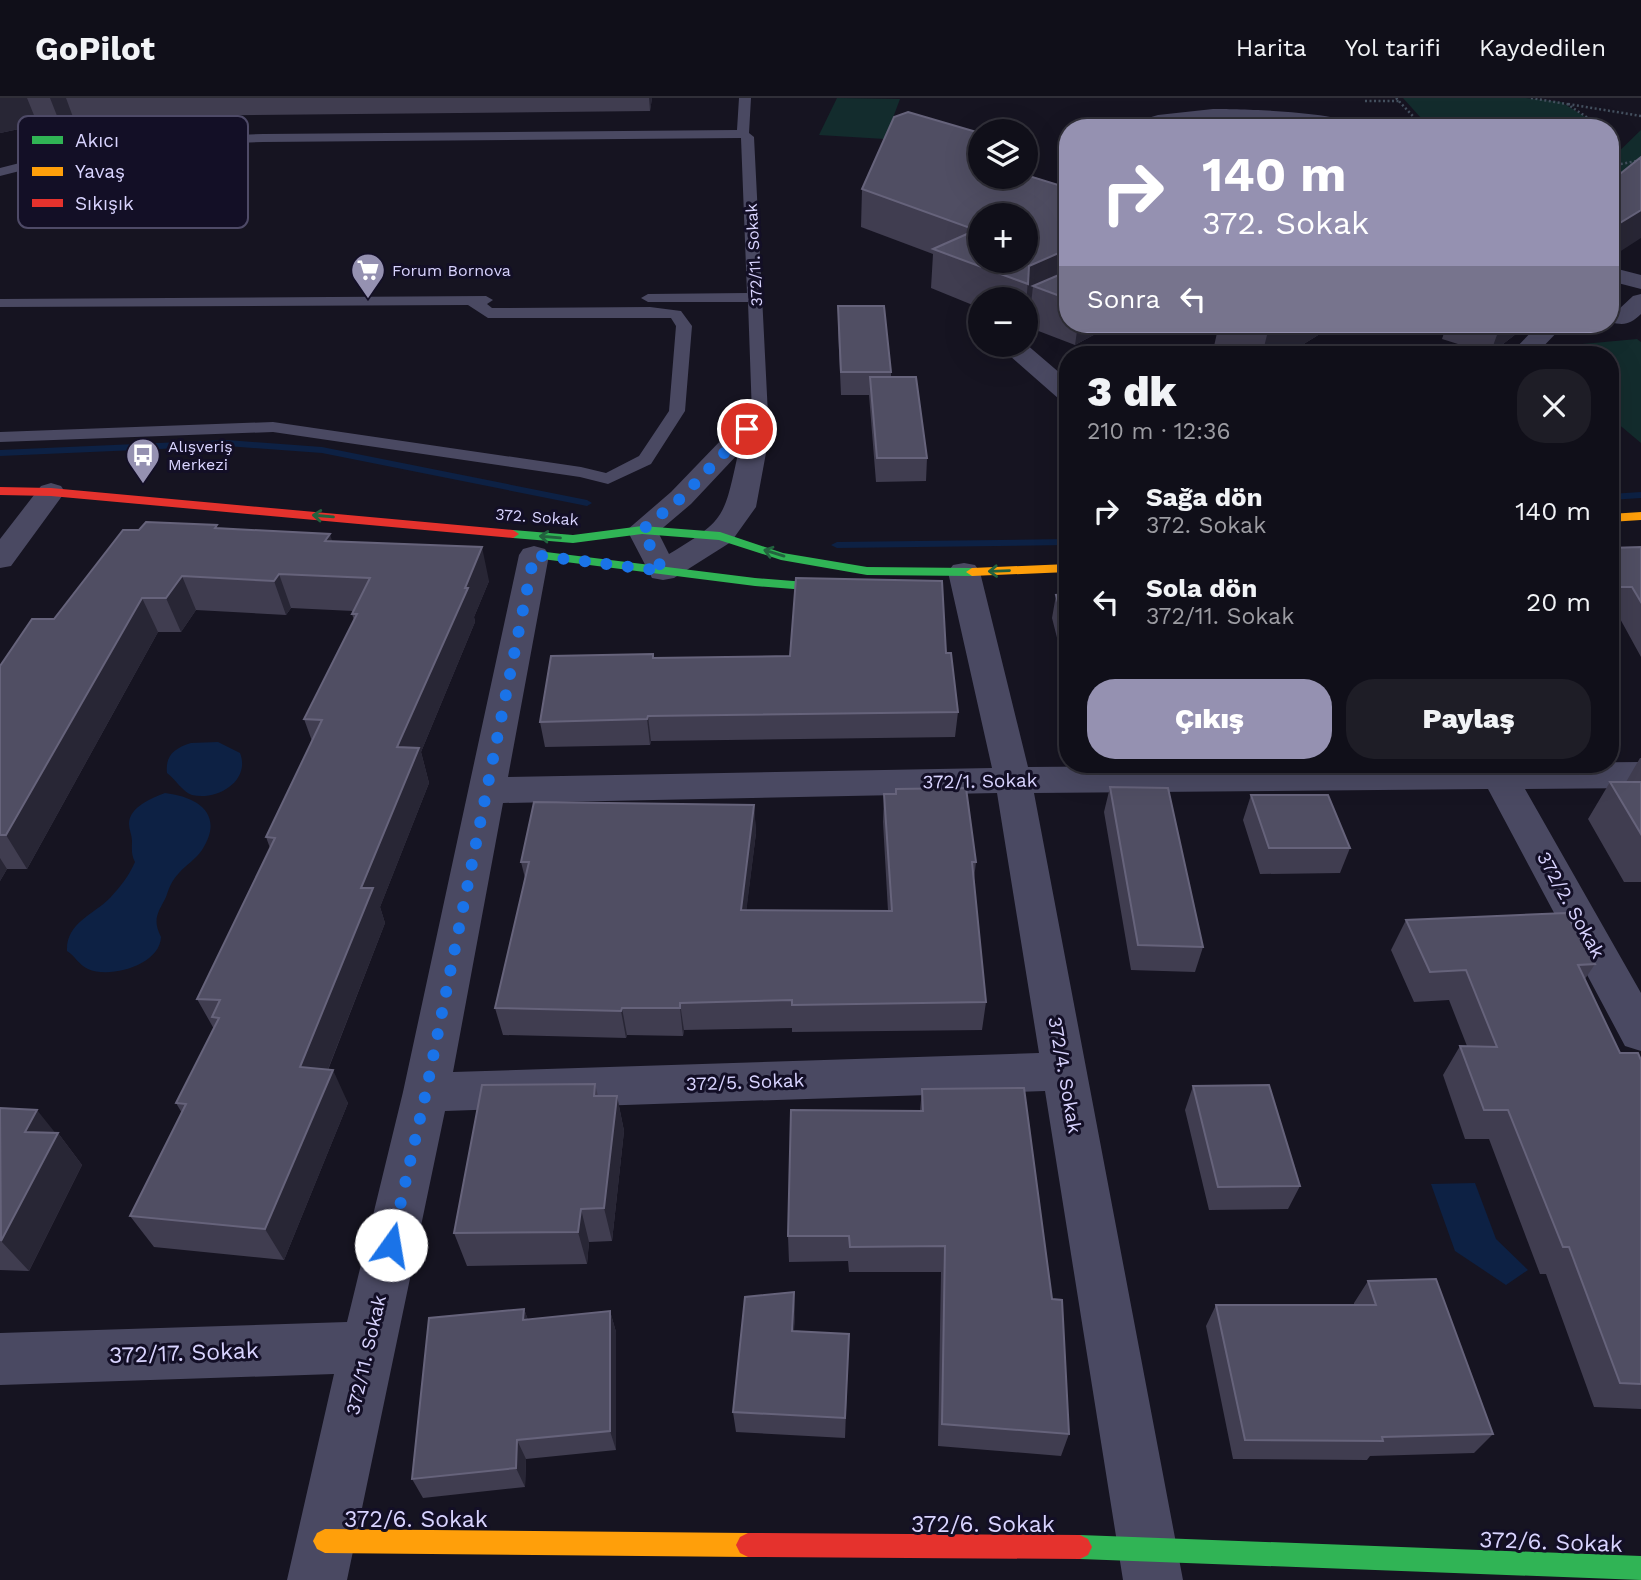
<!DOCTYPE html>
<html lang="tr">
<head>
<meta charset="utf-8">
<style>
	:root { --surface:#100f19; --page:#1e1d26; --text:#f1f3f6; --muted:#9c9ca2; --line:#302f38; --accent:#9591b1 }
	body { margin:0; font-family:"Work Sans",sans-serif; background:var(--page); color:var(--text); height:100vh; display:flex; flex-direction:column; font-size:26px; white-space:nowrap }
	* { box-sizing:border-box; margin:0 }
	p { font-size:23px; color:var(--muted) }
	.icon { flex:none; width:38px; height:38px; fill:none; stroke:currentColor; stroke-width:2; stroke-linecap:round; stroke-linejoin:round }
	.map { position:relative; flex:1; overflow:hidden }
	.details { position:absolute; left:1059px; top:248px; width:560px; height:427px; display:flex; flex-direction:column; background:var(--surface); border-radius:28px; box-shadow:0 7px 28px #0002,0 0 0 2px var(--line) }
	.details>* { flex:none }
	.top-card { position:absolute; left:1059px; top:21px; width:560px; height:214px; border-radius:28px; box-shadow:0 7px 28px #0002,0 0 0 2px var(--line); background:#9591b1; color:#fff; overflow:hidden }
	.buttons { position:absolute; left:968px; top:21px; display:grid; gap:14px }
	.buttons a { display:grid; place-items:center; width:70px; height:70px; border-radius:50%; background:var(--surface); box-shadow:0 7px 28px #0002,0 0 0 2px var(--line); font-size:35px }
	.pin { position:absolute; display:grid; place-items:center; width:60px; height:60px; color:#fff; margin:-30px; border:4px solid #fff; border-radius:50%; box-shadow:0 2px 7px #0007 }
	.me { position:absolute; width:77px; margin:-38px; rotate:13deg; stroke-linejoin:round; filter:drop-shadow(0 0 5px #0008) }
	.turn { display:flex; align-items:center; gap:24px; height:147px; padding:0 28px; font-size:32px }
	.turn .icon { width:91px; height:91px; stroke-width:2.5 }
	.turn b { display:block; font-size:49px; line-height:60px }
	.then { display:flex; align-items:center; height:66px; padding:0 28px; background:#0003; gap:14px; font-size:26px }
	.round { display:grid; place-items:center; flex:none; width:74px; height:74px; border-radius:28px; background:var(--page) }
	.summary { display:flex; align-items:center; justify-content:space-between; height:119px; padding:0 28px }
	h1 { font-size:42px; font-weight:800; line-height:52px }
	.action { display:flex; gap:14px; margin-top:auto; padding:14px 28px }
	.action a { flex:1; height:80px; border-radius:28px; background:var(--accent); color:#fff; font-size:28px; font-weight:800; line-height:80px; text-align:center }
	.action a+a { background:var(--page); color:var(--text) }
	ul { padding:0; list-style:none }
	li { display:flex; align-items:center; gap:21px; height:91px; padding:0 28px }
	li div { flex:1 }
	li b { display:block; font-size:26px }
	li em { font-style:normal }
	header { display:flex; align-items:center; gap:42px; box-sizing:border-box; height:98px; padding:0 35px; background:var(--surface); border-bottom:2px solid var(--line) }
	header strong { font-size:33px }
	nav { display:flex; gap:38px; margin-inline-start:auto; font-size:24px }
	.map>svg:first-child { display:block }
</style>
</head>
<body>
<header>
<strong>GoPilot</strong>
<nav><a>Harita</a><a>Yol tarifi</a><a>Kaydedilen</a></nav>
</header>
<div class="map">
<svg width="1641" height="1482" viewBox="0 0 1641 1482">
	<rect width="100%" height="100%" fill="#161421"/>
	<path fill="#132c2d" d="M837,0L900,1L885,41L819,37Z
		M1403,0H1526L1561,4L1589,21L1515,25L1520,30H1430Z
		M1641,32V81L1610,73V62Z
		M1637,241L1641,244V345L1610,319V257H1536L1528,251Z"/>
	<path fill="#0d2144" d="M191,645L218,644L240,655C251,683 217,703 192,697C183,694 175,681 167,675C165,657 175,650 191,645Z
		M165,695C198,699 225,716 202,752C196,761 186,767 179,775C172,782 169,790 166,799C158,815 152,821 161,839C160,867 110,881 88,871C79,867 75,858 67,853C66,825 93,817 110,800C120,789 129,778 135,764C131,756 132,752 132,743C132,737 129,732 129,726C129,709 152,700 165,695Z
		M1475,1085L1496,1141L1528,1172L1506,1187L1455,1153L1431,1086Z"/>
	<g fill="none" stroke-linecap="round" stroke-linejoin="round">
		<path fill="#0d2144" fill-rule="evenodd" d="M227,342L322,349L587,402L592,405L587,408L322,355L227,348L0,358V352Z
			M1641,394V400L1610,402V396Z
			M1068,441V447L837,450L831,447L837,444Z"/>
		<path stroke="#44505f" stroke-width="2.5" stroke-dasharray="2 2.5" stroke-linecap="butt" d="M1396,0L1424,30
			M1531,0L1567,6L1594,24L1528,26L1531,30
			M1365,3H1399
			M1568,6L1641,18
			M1619,83L1611,68L1641,62"/>
		<path fill="#4a4962" fill-rule="evenodd" d="M739,0H751L749,35L754,39L768,317L760,322L752,317L748,204H648L641,200L648,196L747,195L741,40L263,44L110,50L0,78V70L110,42L263,36L737,32Z
			M486,198L493,202L487,206L492,210L650,209L681,213L692,228L685,313L651,366L608,386L580,379L273,334L0,344V334L273,324L581,369L606,375L639,358L669,313L676,228L671,220H488L468,207L0,209V201Z"/>
		<path fill="#4a4962" fill-rule="evenodd" d="M1213,11C1239,11 1346,13 1361,30H1323L1243,22L1126,30L1128,26L1158,17Z
			M1610,169L1641,177V191L1610,183Z
			M1068,191V208L1026,227V211Z
			M1641,196V216C1630,226 1625,228 1610,224V210L1618,212L1633,198Z
			M1539,226H1565L1535,257H1509Z
			M1026,246L1068,282V303L1059,301L1002,251V247Z
			M760,309L769,311L773,317L756,409L731,444L674,480L663,482L652,480L627,432L671,394L751,311ZM738,356C724,419 726,422 669,456L658,434L691,406Z
			M51,385L61,388L65,394L11,468L0,470V441L41,388Z
			M534,448L545,451L549,457L508,679L992,670L948,474L953,467L964,465L975,467L980,474L1028,669L1641,664V690L1525,691L1641,895V953L1625,948L1488,691L1034,695L1183,1482H1123L1045,993L445,1013L347,1482H287L334,1276L0,1287V1235L347,1224L403,994L519,457L523,451ZM997,695L1039,955L453,974L503,705Z"/>
		<path fill="#30b455" fill-rule="evenodd" d="M642,428L720,434L783,455L867,469L972,470L978,474L972,478L867,477L781,462L719,442L642,436L573,445L513,440L507,436L513,432L573,437Z
			M546,454L755,480L844,487L850,491L844,495L755,488L542,461L540,458Z
			M1080,1437L1641,1458V1482L1080,1461L1072,1457L1068,1449L1072,1441Z"/>
		<path fill="#ff9f0a" fill-rule="evenodd" d="M1641,414V422L1610,424V416Z
			M1068,466V474L972,478L966,474L972,470Z
			M325,1431L748,1435L756,1439L760,1447L756,1455L748,1459L325,1455L317,1451L313,1443L317,1435Z"/>
		<path fill="#e5322d" fill-rule="evenodd" d="M0,389L51,390L513,432L519,436L513,440L51,398L0,397Z
			M748,1435L1080,1437L1088,1441L1092,1449L1088,1457L1080,1461L748,1459L740,1455L736,1447L740,1439Z"/>
	</g>
	<path fill="#403d50" d="M0,0H652L650,13L73,19L61,28L38,27L0,35Z
		M1028,77L1068,90V226H1114L1075,247L1028,229L1031,206L1026,208V201H980V210L931,190L933,156L861,129L862,91Z
		M838,208L891,274V279L927,360L926,383L876,384L869,297H841L838,230Z
		M1219,226H1336L1286,257H1212Z
		M1447,226H1529L1490,256L1442,241Z
		M218,430L332,443L489,483L474,519L475,524L421,654L429,685L380,809L385,825L328,972L348,1005L284,1162L154,1149L130,1118L182,1015L176,1005L214,931L197,901L270,750L266,739L312,643L304,621L354,522L352,516L353,513L291,510L286,517L196,512L181,534H158L27,771H7L0,783V568L54,521L139,432Z
		M1641,449V559L1618,517H1610V450Z
		M1068,496V583L1052,520L1056,497Z
		M946,555L958,614L955,639L651,643L650,647L545,649L540,624L654,560Z
		M1640,660H1641V784H1624L1588,721L1610,684H1626Z
		M1110,689L1203,849L1195,874L1131,872L1104,714Z
		M896,691L976,764L974,781L986,904L982,932L792,934V930L684,932L683,938L627,937L626,940L503,937L495,910L525,780L521,764L754,707L756,735L746,813H888L883,724L884,696H895Z
		M1251,697L1350,750L1340,775L1260,776L1243,722Z
		M1406,822L1595,866L1585,881L1620,955L1641,962V1311L1594,1309L1546,1176H1540L1489,1041H1465L1443,977L1460,948H1467L1449,902L1414,904L1391,852Z
		M595,986L598,998H617L624,1033L612,1143L589,1144L587,1166L467,1168L454,1135Z
		M1193,988L1300,1088L1288,1111L1209,1112L1185,1012Z
		M922,991L1069,1336L1061,1358L938,1348L941,1174H849L848,1163L789,1164L788,1138L920,1013Z
		M0,1010L55,1035H58L82,1067L29,1173L0,1172Z
		M1368,1183L1493,1336L1474,1355L1370,1358L1367,1362L1233,1361L1206,1228L1216,1207H1354V1205Z
		M794,1194L795,1216L794,1233L849,1236L845,1340L736,1334L733,1314Z
		M524,1211L528,1222L610,1213L616,1234V1352L526,1361L525,1389L423,1400L412,1381Z"/>
	<path fill="#282635" d="M0,0H27L38,27L0,35Z
		M50,0H66L73,19L61,28Z
		M649,0H652L650,13Z
		M1031,51L1027,88L1026,79V53Z
		M1641,112V140L1610,160V131Z
		M1068,151V189L1033,188L1031,206L1026,208L1029,168Z
		M1078,226H1114L1075,247Z
		M1280,226H1336L1286,257H1262L1268,233Z
		M1501,226H1529L1490,256Z
		M330,436L340,469L325,443Z
		M482,449L489,483L474,519L475,524L421,654L429,685L380,809L385,825L316,1002L300,969L361,790L397,649Z
		M279,476L291,510L286,517L274,483Z
		M182,478L196,512L181,534L166,500Z
		M142,500L158,534L27,771L6,737Z
		M648,618L651,643L650,647L647,621Z
		M754,707L756,735L743,840L741,812Z
		M0,760L7,771L0,783Z
		M680,905L684,932L683,938L680,910Z
		M622,910L627,937L626,940L621,913Z
		M333,972L348,1005L284,1162L265,1131Z
		M617,998L624,1033L612,1143L604,1110Z
		M37,1012L57,1037L58,1035L82,1067L29,1173L1,1143L25,1034Z
		M581,1111L589,1144L587,1166L578,1134Z
		M794,1194L795,1216L792,1254V1233Z
		M524,1211L532,1233L523,1222Z
		M610,1213L616,1234V1352L610,1333Z
		M517,1342L526,1361L525,1389L516,1370Z"/>
	<path fill="#504e63" stroke="#66637b" stroke-width="2" fill-rule="evenodd" d="M908,14L980,35V79H1026V77L1068,90V151L1029,168L1028,186L933,151L976,132L862,91L894,19ZM980,117H1026V163H980Z
		M1641,59V112L1610,131V84Z
		M1068,173V201L1033,188Z
		M838,208H884L891,274H841Z
		M1247,226H1280L1268,233Z
		M870,279H916L927,360H877Z
		M146,424L217,427L215,430L330,436L325,443L482,449L465,490H468L397,649L419,650L361,790H373L300,969L333,972L265,1131L130,1118L186,1006L176,1005L219,920L212,919L220,902L197,901L275,740L266,739L322,622L304,621L357,516H352L370,480L279,476L274,483L182,478L166,500H142L6,737H0V568L32,521H54L123,432H139Z
		M1641,449V504L1632,489H1610V450Z
		M796,480L942,483L946,555H951L958,614L648,618L647,621L540,624L551,558L653,556V560L790,558Z
		M1068,496V543L1056,497Z
		M1610,684H1641V736Z
		M1110,689L1168,690L1203,849L1138,847Z
		M966,690L976,764H972L986,904L792,907V902L680,905V910H622L621,913L495,910L529,764H521L534,704L754,707L741,812L892,813L884,696H896V691Z
		M1251,697H1328L1350,750H1269Z
		M1566,815L1595,866L1578,867L1620,955H1638L1641,962V1286L1620,1285L1569,1149H1563L1508,1012H1484L1460,948L1497,949L1466,872L1430,874L1406,822Z
		M595,986L594,998H617L604,1110L581,1111L578,1134L454,1135L482,987Z
		M1269,987L1300,1088L1218,1089L1193,988Z
		M1024,990L1052,1201L1062,1202L1069,1336L942,1326L945,1148L850,1149L849,1138H788L791,1012L923,1013L922,991Z
		M0,1010L37,1012L25,1034L58,1035L1,1143Z
		M1436,1181L1493,1336L1382,1339L1383,1343L1245,1342L1216,1207H1376L1368,1183Z
		M794,1194L792,1233L849,1236L845,1320L733,1314L745,1199Z
		M524,1211L523,1222L610,1213V1333L517,1342L516,1370L412,1381L429,1220Z"/>
	<defs><path id="oneway-shaft" d="M-6 0H5M1.5-3L5.5 0L1.5 3" fill="none" stroke-width="1.6" stroke-linecap="round" stroke-linejoin="round" transform="scale(1.75)"/></defs>
	<g stroke="#22623e">
		<use href="#oneway-shaft" transform="translate(323 418) rotate(-175)"/>
		<use href="#oneway-shaft" transform="translate(550 439) rotate(-175)"/>
		<use href="#oneway-shaft" transform="translate(774 455) rotate(-163)"/>
		<use href="#oneway-shaft" transform="translate(999 473) rotate(178)"/>
	</g>
	<g fill="none" stroke-linecap="round" stroke-linejoin="round">
		<path stroke="#1a73e8" stroke-width="12" stroke-dasharray="0 21.6" d="M391,1147L426,994L534,457L663,473L642,432L681,400L747,331"/>
	</g>
	<defs>
		<g id="supermarket-pin" transform="scale(1.75)"><path d="M0 17L-7.5 6A9.5 9.5 0 1 1 7.5 6Z" fill="#9591b1" stroke="#130f26"/><path d="M-6-5.5h2.5l.6 2H6L4.5 2H-2.5L-4.4-4H-6ZM-1.5 3.2a1.3 1.3 0 1 0 .1 0ZM3 3.2a1.3 1.3 0 1 0 .1 0Z" fill="#fff"/></g>
		<g id="bus-pin" transform="scale(1.75)"><path d="M0 17L-7.5 6A9.5 9.5 0 1 1 7.5 6Z" fill="#9591b1" stroke="#130f26"/><path d="M-5-6H5V4H4V6H2V4H-2V6H-4V4H-5ZM-3.5-4V0h7V-4ZM-3.5 1.2v1.5H-2V1.2ZM2 1.2v1.5H3.5V1.2Z" fill="#fff"/></g>
	</defs>
	<g fill-rule="evenodd">
		<use href="#supermarket-pin" x="368" y="172"/>
		<use href="#bus-pin" x="143" y="357"/>
	</g>
	<g text-anchor="middle" dominant-baseline="central" stroke-width="6" stroke-linejoin="round" paint-order="stroke">
		<g font-size="16" fill="#d9d4ff" stroke="#130f26">
			<text transform="translate(754 157) rotate(-93)">372/11. Sokak</text>
			<text transform="translate(537 419) rotate(4)">372. Sokak</text>
		</g>
		<g font-size="16" fill="#d9d4ff" stroke="#130f26" text-anchor="start">
			<text x="392" y="172">Forum Bornova</text>
			<text x="168" y="348">Alışveriş<tspan x="168" dy="18">Merkezi</tspan></text>
		</g>
		<g font-size="19" fill="#d9d4ff" stroke="#130f26">
			<text transform="translate(980 683) rotate(-1)">372/1. Sokak</text>
			<text transform="translate(1571 807) rotate(61)">372/2. Sokak</text>
			<text transform="translate(1065 977) rotate(80)">372/4. Sokak</text>
			<text transform="translate(745 984) rotate(-2)">372/5. Sokak</text>
			<text transform="translate(366 1257) rotate(-77)">372/11. Sokak</text>
		</g>
		<g font-size="23" fill="#d9d4ff" stroke="#130f26">
			<text transform="translate(184 1255) rotate(-2)">372/17. Sokak</text>
			<text x="416" y="1421">372/6. Sokak</text>
			<text x="983" y="1426">372/6. Sokak</text>
			<text transform="translate(1551 1444) rotate(2)">372/6. Sokak</text>
		</g>
	</g>
	<rect x="18" y="18" width="230" height="112" rx="10" fill="#130f26" stroke="#4e4a67" stroke-width="2"/>
	<rect x="32" y="38" width="31" height="8" fill="#30b455"/>
	<rect x="32" y="69" width="31" height="9" fill="#ff9f0a"/>
	<rect x="32" y="101" width="31" height="8" fill="#e5322d"/>
	<g font-size="19" fill="#d9d4ff">
		<text x="75" y="49">Akıcı</text>
		<text x="75" y="80">Yavaş</text>
		<text x="75" y="112">Sıkışık</text>
	</g>
</svg>
<div class="buttons">
<a><svg class="icon" aria-label="layers" viewBox="0 0 24 24"><path d="M12 4l9 5-9 5-9-5zM3 14l9 5 9-5"/></svg></a>
<a>+</a>
<a>−</a>
</div>
<div class="pin" style="left:747px;top:331px;background:#d93025"><svg class="icon" aria-label="arrive" viewBox="0 0 24 24"><path d="M6 21V4h12l-3 4 3 4H6"/></svg></div>
<svg class="me" style="left:391px;top:1147px" viewBox="-20 -20 40 40"><circle r="19" fill="#fff"/><path d="M0-13L10 11 0 6-10 11z" fill="#1a73e8"/></svg>
<div class="top-card">
<div class="turn"><svg class="icon" aria-label="right" viewBox="0 0 24 24"><path d="M7 20v-9h11M14 6l5 5-5 5"/></svg><div><b>140 m</b>372. Sokak</div></div>
<div class="then">Sonra<svg class="icon" aria-label="left" viewBox="0 0 24 24"><path d="M17 20v-9H6M10 6l-5 5 5 5"/></svg></div>
</div>
<section class="details">
<div class="summary"><div><h1>3 dk</h1><p>210 m · 12:36</p></div><a class="round"><svg class="icon" aria-label="close" viewBox="0 0 24 24"><path d="M6 6l12 12M18 6L6 18"/></svg></a></div>
<ul>
<li><svg class="icon" aria-label="right" viewBox="0 0 24 24"><path d="M7 20v-9h11M14 6l5 5-5 5"/></svg><div><b>Sağa dön</b><p>372. Sokak</p></div><em>140 m</em></li>
<li><svg class="icon" aria-label="left" viewBox="0 0 24 24"><path d="M17 20v-9H6M10 6l-5 5 5 5"/></svg><div><b>Sola dön</b><p>372/11. Sokak</p></div><em>20 m</em></li>
</ul>
<div class="action"><a>Çıkış</a><a>Paylaş</a></div>
</section>
</div>
</body>
</html>
